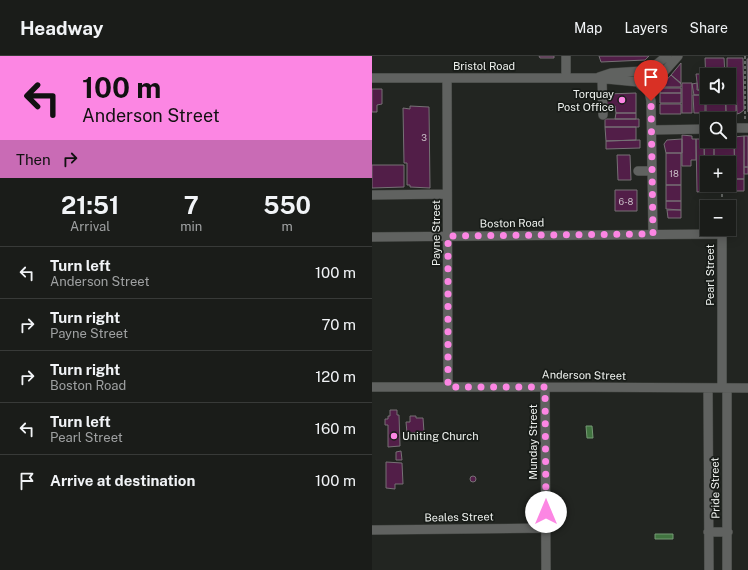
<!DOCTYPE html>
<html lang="en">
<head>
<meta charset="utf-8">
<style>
	:root { --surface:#1a1c19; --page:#272926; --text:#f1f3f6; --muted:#9fa1a2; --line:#383a38 }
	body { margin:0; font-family:"Public Sans",sans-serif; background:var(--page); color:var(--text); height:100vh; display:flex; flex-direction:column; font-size:15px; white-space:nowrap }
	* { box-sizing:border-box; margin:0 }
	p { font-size:13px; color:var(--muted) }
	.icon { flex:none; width:22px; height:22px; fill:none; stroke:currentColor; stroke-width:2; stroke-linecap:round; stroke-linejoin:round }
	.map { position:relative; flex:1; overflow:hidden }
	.side { display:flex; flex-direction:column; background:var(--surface); width:372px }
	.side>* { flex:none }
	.top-card { background:#fc86e3; color:#111; overflow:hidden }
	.buttons { position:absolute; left:328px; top:12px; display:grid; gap:8px }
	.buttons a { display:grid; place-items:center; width:36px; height:36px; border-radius:0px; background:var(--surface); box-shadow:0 2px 10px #0003,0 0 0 1px var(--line); font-size:20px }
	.pin { position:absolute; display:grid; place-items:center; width:34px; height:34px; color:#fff; margin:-41px -17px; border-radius:50% 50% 50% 0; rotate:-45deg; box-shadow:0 0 4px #0007 }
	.pin .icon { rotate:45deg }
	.me { position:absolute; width:44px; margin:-22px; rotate:0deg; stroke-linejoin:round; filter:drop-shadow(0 0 3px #0008) }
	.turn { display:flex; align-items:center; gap:14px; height:84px; padding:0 16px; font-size:18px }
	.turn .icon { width:52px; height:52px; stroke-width:2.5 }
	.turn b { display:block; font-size:28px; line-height:34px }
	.then { display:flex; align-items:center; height:38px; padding:0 16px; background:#0003; gap:8px; font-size:15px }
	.eta { display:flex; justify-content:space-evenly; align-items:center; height:68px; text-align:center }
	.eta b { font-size:24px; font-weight:700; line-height:28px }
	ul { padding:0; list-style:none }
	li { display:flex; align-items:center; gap:12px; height:52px; padding:0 16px; border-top:1px solid var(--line) }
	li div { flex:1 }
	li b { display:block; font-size:15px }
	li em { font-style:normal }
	header { display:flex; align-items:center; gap:24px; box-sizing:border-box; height:56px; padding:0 20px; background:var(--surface); border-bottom:1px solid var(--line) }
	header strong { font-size:19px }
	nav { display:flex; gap:22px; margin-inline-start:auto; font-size:14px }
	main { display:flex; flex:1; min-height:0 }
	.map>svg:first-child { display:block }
</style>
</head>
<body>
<header>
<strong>Headway</strong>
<nav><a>Map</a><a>Layers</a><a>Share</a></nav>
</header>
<main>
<section class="side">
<div class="top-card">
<div class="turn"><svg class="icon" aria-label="left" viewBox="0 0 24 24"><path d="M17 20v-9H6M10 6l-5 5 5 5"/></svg><div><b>100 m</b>Anderson Street</div></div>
<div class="then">Then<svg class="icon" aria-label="right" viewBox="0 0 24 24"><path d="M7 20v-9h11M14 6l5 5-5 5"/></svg></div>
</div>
<div class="eta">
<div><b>21:51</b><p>Arrival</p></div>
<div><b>7</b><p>min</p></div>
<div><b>550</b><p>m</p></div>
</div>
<ul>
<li><svg class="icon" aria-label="left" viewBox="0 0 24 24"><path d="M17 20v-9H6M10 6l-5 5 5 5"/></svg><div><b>Turn left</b><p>Anderson Street</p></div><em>100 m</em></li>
<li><svg class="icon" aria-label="right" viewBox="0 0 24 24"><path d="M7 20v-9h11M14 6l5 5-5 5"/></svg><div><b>Turn right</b><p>Payne Street</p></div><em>70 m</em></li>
<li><svg class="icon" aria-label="right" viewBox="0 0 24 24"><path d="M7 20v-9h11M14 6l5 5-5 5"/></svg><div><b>Turn right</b><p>Boston Road</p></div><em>120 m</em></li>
<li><svg class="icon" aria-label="left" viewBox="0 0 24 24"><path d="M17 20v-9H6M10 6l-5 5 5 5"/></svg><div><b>Turn left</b><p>Pearl Street</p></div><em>160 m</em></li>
<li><svg class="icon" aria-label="arrive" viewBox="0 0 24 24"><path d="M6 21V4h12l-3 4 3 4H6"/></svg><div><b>Arrive at destination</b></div><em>100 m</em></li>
</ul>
</section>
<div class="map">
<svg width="376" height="514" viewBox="0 0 376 514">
	<rect width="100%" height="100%" fill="#222521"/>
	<path fill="#417440" stroke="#759a74" d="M214,370H220L221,382H215Z
		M283,478H301V483H283Z"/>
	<path fill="#521e48" stroke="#767175" d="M167,0H182V2H168Z
		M227,0H277L273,4L229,6Z
		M333,2H352L353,19H335V27H334Z
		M355,2H371L372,54L368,57L365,58L364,31H357V19H355Z
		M375,3H376V56Z
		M309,7V27L299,19Z
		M324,18H333V34H326Z
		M299,19L309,28V31H288Z
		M310,27H320V57H310Z
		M325,27V34L333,35V39H322L320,28Z
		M334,28H335V41H353L354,57H334Z
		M357,31H364V57H354V41H357Z
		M288,32H309V37H288Z
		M0,33H10V48L5,49V56H0Z
		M264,37V57H244L243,50H235V38Z
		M288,37H309V47H288Z
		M321,39H333V57H322Z
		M288,48H309V58H288Z
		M38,50L57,51L58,132L38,131V129H35V107H32L31,52L38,53Z
		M244,57H264V63H243Z
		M233,63H267V71H233Z
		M233,71H264V84L234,85Z
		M310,79L320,80V83H324V104H319V110H310Z
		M372,80V123H363L362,81Z
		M372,80H376V111H372Z
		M357,81H362L363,134H342V129H357V107H342V85H357Z
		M310,83V97H294L292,88L295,84Z
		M324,83H332L333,135L325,136Z
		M332,83H335V85H342V107H335V129H342V136L333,135Z
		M268,84V92L234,93V85Z
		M294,97H309V129H294Z
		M245,99H258L259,124H246Z
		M0,109H32V131L0,132Z
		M372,111H376V118H372Z
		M363,123H372V135H363Z
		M294,129H309V145H294Z
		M243,134H265V155H243Z
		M294,145H309V154L294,153Z
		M295,154H309V162H296Z
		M18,354H25V359H27L28,390L16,391V369H13V363H16V360H18Z
		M38,360H44V362H51L52,376L35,377L34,366H38Z
		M29,395L30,404H24V396Z
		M14,406L30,407L31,428H23V433L14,432Z
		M98 423a3 3 0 1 1 6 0a3 3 0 1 1-6 0Z"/>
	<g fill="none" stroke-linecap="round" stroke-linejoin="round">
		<g stroke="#3f423e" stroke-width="10">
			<path id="minor" d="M194,0V22
				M266 23a8 8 0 1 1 16 0a8 8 0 1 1-16 0Z
				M276,15L295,0
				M227,21L239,17L270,15
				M0,22H224L266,26
				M75,22L76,331
				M230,23L231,59
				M282,24L290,18L306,0
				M276,31L279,45L281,178
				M357,72H376
				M280,74L335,73
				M266,115H280
				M0,139L75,138
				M0,181L350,178V332
				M0,331H173L376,332
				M173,331L174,514
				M336,332L337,514
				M355,332V514
				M0,474L174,472
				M336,476H356"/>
		</g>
		<path stroke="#7d807d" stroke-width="1.5" stroke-dasharray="3 2" stroke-linecap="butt" d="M373,0V64
			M350,151V134"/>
		<use href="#minor" stroke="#606260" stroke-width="9"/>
	</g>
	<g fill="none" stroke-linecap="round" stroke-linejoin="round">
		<path stroke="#fc86e3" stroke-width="7" stroke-dasharray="0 12.6" d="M174,456L173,331H76V180L281,178L279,45"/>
	</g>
	<g fill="#fc86e3" stroke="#181c18" stroke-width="1.5">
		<circle cx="250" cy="44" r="4"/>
		<circle cx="22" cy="380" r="4"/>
	</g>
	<g text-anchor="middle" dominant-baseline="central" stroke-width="3.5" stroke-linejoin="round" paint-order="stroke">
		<g font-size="9" fill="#c8bdc5">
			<text x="52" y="81">3</text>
			<text x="302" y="117">18</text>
			<text x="254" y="145">6-8</text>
		</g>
		<g font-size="11" fill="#eff2ef" stroke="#181c18">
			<text x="112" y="10">Bristol Road</text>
			<text transform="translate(140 167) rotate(-1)">Boston Road</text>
			<text transform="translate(64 177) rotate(-90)">Payne Street</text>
			<text transform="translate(338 219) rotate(-90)">Pearl Street</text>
			<text transform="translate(212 319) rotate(1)">Anderson Street</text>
			<text transform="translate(161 386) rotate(-90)">Munday Street</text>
			<text transform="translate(343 432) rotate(-91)">Pride Street</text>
			<text transform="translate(87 461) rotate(-1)">Beales Street</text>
		</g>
		<g font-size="11" fill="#eff2ef" stroke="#181c18" text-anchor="end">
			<text x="242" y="38">Torquay<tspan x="242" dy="13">Post Office</tspan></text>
			<text x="30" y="380" text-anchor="start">Uniting Church</text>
		</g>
	</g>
</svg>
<div class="buttons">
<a><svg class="icon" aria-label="sound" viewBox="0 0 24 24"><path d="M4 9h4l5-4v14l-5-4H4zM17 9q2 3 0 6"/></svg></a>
<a><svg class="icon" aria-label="search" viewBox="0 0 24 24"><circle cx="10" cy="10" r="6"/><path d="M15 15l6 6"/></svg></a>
<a>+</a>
<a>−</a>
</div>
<div class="pin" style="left:279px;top:45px;background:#d93025"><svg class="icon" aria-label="arrive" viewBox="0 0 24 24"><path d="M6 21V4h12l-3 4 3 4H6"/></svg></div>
<svg class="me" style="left:174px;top:456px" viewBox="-20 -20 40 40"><circle r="19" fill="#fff"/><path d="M0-13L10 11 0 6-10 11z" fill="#fc86e3"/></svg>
</div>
</main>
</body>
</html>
